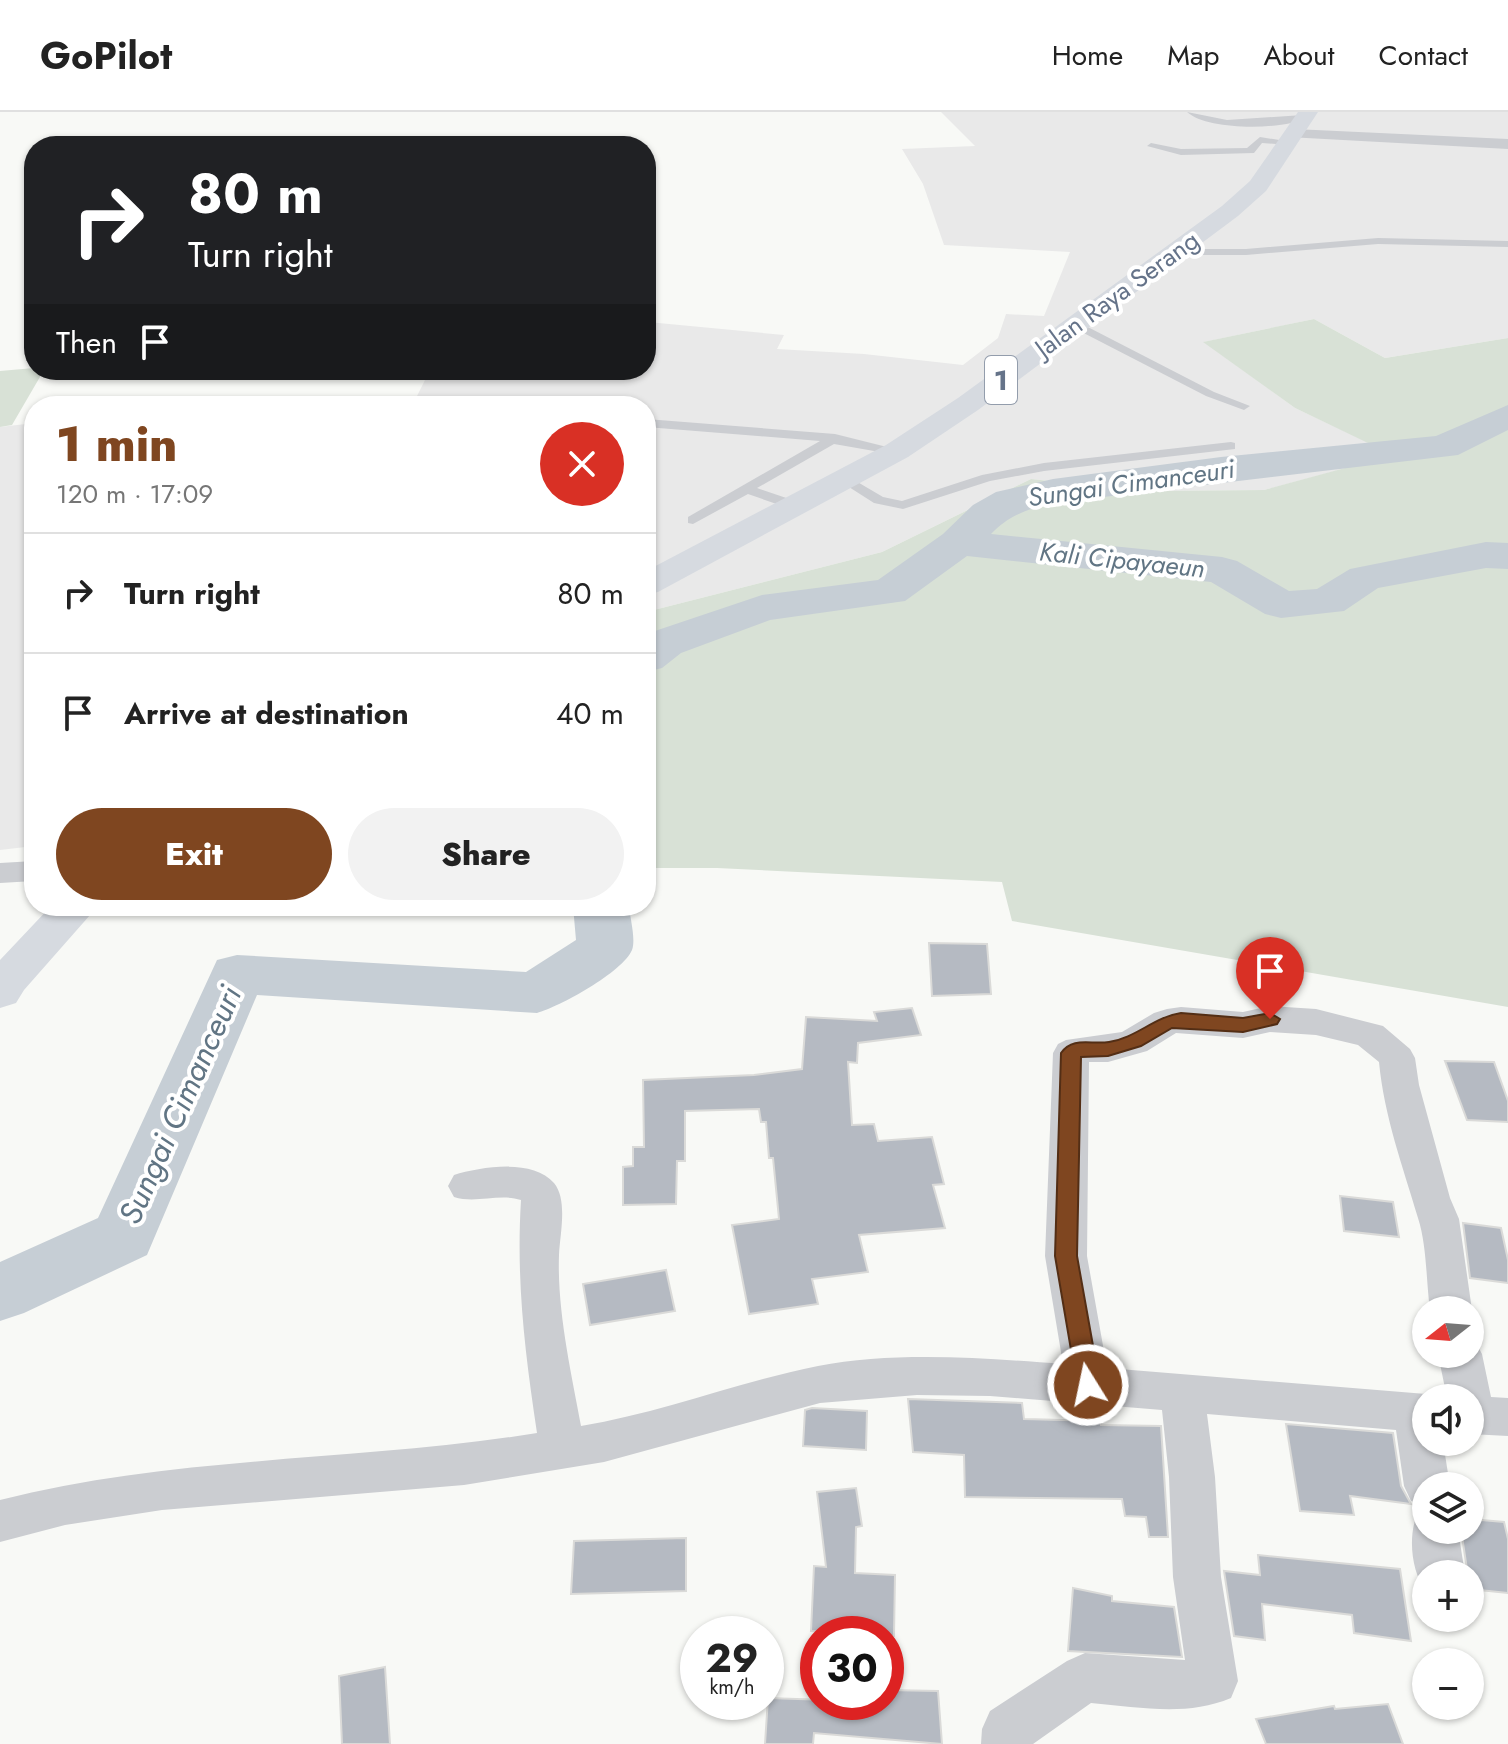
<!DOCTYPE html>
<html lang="en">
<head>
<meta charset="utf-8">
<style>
	:root { --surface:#fff; --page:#f2f2f2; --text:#222; --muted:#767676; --line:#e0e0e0; --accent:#7f4620 }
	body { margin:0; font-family:Jost,sans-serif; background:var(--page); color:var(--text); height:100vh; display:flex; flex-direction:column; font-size:30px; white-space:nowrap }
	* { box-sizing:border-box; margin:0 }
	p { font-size:26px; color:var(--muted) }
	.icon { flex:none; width:44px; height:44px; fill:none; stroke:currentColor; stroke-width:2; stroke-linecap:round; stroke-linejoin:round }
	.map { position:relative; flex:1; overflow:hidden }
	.sheet { position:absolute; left:24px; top:284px; width:632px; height:520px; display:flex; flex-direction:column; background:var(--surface); border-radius:32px; box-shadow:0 2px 6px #0004 }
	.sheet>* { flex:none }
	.top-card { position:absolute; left:24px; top:24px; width:632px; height:244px; border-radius:32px; box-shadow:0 2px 6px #0004; background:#202124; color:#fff; overflow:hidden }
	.needle { width:52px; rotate:253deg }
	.tools { position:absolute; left:1412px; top:1184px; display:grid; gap:16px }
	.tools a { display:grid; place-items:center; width:72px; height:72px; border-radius:50%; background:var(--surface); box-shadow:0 2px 6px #0004; font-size:40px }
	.speed { position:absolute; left:680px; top:1504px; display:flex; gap:16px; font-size:40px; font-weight:700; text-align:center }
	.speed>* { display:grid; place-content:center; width:104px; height:104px; border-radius:50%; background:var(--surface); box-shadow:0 2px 6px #0004; line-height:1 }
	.speed small { font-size:20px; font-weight:400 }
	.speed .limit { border:12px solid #d22; background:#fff; color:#111 }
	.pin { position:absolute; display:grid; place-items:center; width:68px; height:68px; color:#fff; margin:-82px -34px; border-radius:50% 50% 50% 0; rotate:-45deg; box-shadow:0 0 8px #0007 }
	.pin .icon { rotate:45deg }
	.me { position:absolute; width:88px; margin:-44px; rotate:350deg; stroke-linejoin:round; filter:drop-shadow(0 0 6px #0008) }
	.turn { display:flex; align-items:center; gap:28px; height:168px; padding:0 32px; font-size:36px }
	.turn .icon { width:104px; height:104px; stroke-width:2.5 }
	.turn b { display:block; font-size:56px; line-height:68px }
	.then { display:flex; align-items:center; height:76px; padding:0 32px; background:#0003; gap:16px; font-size:30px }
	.round { display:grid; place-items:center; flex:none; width:84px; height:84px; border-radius:42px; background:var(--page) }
	.head { display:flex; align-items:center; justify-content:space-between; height:136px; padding:0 32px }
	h1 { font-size:48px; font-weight:800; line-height:60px; color:var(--accent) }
	.button { display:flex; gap:16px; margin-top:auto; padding:16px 32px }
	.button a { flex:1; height:92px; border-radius:48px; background:var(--accent); color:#fff; font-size:32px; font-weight:800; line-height:92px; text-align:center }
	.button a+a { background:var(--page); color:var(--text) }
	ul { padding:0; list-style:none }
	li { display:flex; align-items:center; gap:24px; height:120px; padding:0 32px; border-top:2px solid var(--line) }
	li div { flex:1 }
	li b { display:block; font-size:30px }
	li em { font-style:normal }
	header { display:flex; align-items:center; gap:48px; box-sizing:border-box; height:112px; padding:0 40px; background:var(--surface); border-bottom:2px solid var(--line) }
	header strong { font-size:38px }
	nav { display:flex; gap:44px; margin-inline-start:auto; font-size:28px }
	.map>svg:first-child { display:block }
</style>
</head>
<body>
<header>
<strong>GoPilot</strong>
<nav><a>Home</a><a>Map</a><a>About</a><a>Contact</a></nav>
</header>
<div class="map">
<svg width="1508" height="1632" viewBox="0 0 1508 1632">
	<rect width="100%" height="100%" fill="#f8f9f6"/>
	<path fill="#e9e9e9" d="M941,0H1508V226L1385,246L1314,207L1204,230L1295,296L1395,343L1264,378L1146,379L1031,367L882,440L646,500V294H412L430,258H646L648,210L784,223L777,237L864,242L963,253L998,226L1006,202L1044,204L1070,140L944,133L923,72L902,37L975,34Z
		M34,311V734L0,738V315Z"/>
	<path fill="#d8e1d6" d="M1314,207L1385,246L1508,226V895L1012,809L1002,770L717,756H646V500L882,440L1031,367L1146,379L1264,378L1393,343L1295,296L1203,230Z
		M34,256L44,258L12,313L0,315V259Z"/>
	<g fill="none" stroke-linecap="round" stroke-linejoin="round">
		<path fill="#c6ced5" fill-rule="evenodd" d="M1508,293V318L1458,343L1053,391C1028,397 1009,403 991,422L1222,445L1237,449L1289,479L1317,477L1350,457L1486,430L1508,431V457L1486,456L1378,476L1344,499L1281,506L1265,502L1211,470L967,444L905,489L770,508L681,541L662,556L646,560V524L649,521L762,483L878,468L943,422L973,393L996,380L1053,367L1221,345L1436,324Z
			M573,794H629C630,806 636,827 632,838C623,860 559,895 537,901L257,883L147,1143L24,1201L0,1209V1150L98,1106L217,848L237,843L526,860L576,828Z"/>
	</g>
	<path fill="#b5bac2" stroke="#dadad8" stroke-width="2" d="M929,831L987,832L991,882L932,884Z
		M912,896L921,923L858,931L857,951L848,950L852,1013L874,1012L878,1029L932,1025L944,1072L933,1073L945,1116L859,1123L868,1160L812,1167L818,1192L749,1202L732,1113L779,1107L773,1046H769L766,1010H761L759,997L685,999V1049H677L676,1092L623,1093V1055L633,1054V1035H644L643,968L754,963L802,957L806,905L877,909L874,900Z
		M1445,949L1494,950L1508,989V1010L1467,1008Z
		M1340,1084L1393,1090L1399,1125L1344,1119Z
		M1463,1111L1501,1116L1508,1148V1171L1470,1166Z
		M666,1158L675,1199L590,1213L583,1172Z
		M908,1287L1022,1291L1024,1307L1101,1309V1313L1161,1314L1168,1425H1149L1146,1405L1125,1404L1122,1387L965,1385L964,1343L913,1340Z
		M812,1296L867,1299L866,1338L803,1334L805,1298Z
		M1286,1312L1393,1321L1401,1374L1411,1392L1350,1384L1354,1403L1300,1399Z
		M856,1376L862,1414L856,1415L855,1461L895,1463L894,1524L811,1519L814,1454L826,1455L817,1380Z
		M1470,1407L1504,1410L1508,1427V1481L1470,1477L1461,1418H1470Z
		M686,1426V1479L571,1482L574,1429Z
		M1258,1443L1400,1457L1411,1529L1354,1521L1352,1503L1262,1492L1265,1528L1234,1524L1224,1459L1260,1463Z
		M1073,1476L1112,1484V1489L1174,1495L1182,1545L1068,1539Z
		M385,1555L390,1632H342L339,1564Z
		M886,1578L938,1579L942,1632L814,1621L813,1632H765L768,1586L886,1590Z
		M1388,1592L1403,1632H1266L1256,1607L1334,1594L1335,1597Z"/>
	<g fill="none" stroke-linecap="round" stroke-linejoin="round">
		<path fill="#cbcdd1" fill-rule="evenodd" d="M1187,0L1227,8L1303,3L1307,6C1283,18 1208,19 1187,0Z
			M1260,25L1292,30L1288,33L1262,31L1254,41L1181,43L1147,34L1151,31L1181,37L1247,36Z
			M1378,126L1508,129V135L1378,132L1246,143H1176L1171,140L1176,137H1246Z
			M1072,211H1080L1214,280L1250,294L1244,298L1206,284L1072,215Z
			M646,307L835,322L903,339L897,343L834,332L757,376L801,391V397H791L748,382L693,412L688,411V405L820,329L646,315Z
			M1231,330L1235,331V337L1044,359L990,369L903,397L874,391L838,368L849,365L883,385L902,389L982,363L1044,351Z"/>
		<path fill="#cbcdd1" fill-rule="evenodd" d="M1294,17L1508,27V37L1288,25L1286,22Z
			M34,749V769L0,771V751Z
			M1270,894L1316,897L1383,914L1410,937L1415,946L1419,973L1450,1086L1459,1107L1472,1198L1470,1202V1198H1430C1426,1168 1427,1134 1418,1106C1403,1055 1384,1004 1379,950L1358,933L1316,923L1270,920L1243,926L1176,921L1147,939L1108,950H1089L1087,1144L1107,1256L1426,1282L1438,1286H1426V1330H1443L1450,1374H1426V1394L1411,1389L1404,1374L1396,1318L1207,1302L1215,1365L1221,1465L1238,1569L1231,1586C1186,1605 1139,1595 1091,1591L1033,1632H981L982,1617L990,1599L1067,1549L1085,1541L1185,1548L1173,1465L1169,1365L1162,1298L990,1284L917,1283L820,1291L604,1350L464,1373L162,1398L65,1413L0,1430V1388C176,1343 358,1350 537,1321C525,1240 516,1170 521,1088C499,1081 476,1092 454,1085L448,1074L454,1063C481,1055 533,1046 554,1071C568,1088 560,1122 559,1143C557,1199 571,1259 581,1314C661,1301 738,1270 818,1254C894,1239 986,1246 1063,1252L1045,1144L1053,941L1058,932L1066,928L1122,920L1154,901L1167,897L1181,895L1243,900Z
			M1470,1227L1475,1229L1482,1242L1491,1285L1508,1286V1324L1470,1322V1286H1447L1438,1242H1470Z
			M1426,1399V1418H1458L1465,1462H1426V1479C1411,1460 1408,1424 1417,1403Z"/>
		<path fill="#d6dae0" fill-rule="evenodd" d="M1298,0H1318L1266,79L1238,104L978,298L908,345L658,480L646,483V459L886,333L958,286L1222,94L1250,69Z
			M51,794H98L24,878L16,891L0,896V848Z"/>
	</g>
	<path fill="#7f4620" stroke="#532e15" stroke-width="2" d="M1181,901L1243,906L1270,901L1280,907L1277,912L1243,920L1172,916L1141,934L1108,944L1081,945L1077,1144L1100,1273L1097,1280L1088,1283L1080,1280L1077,1273L1055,1144L1061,941C1073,924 1091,933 1109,930C1136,926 1154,905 1181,901Z"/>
	<g text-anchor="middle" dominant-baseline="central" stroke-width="8" stroke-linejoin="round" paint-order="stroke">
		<g font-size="26" fill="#657389" stroke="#fff">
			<text transform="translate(1117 182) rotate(-36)">Jalan Raya Serang</text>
		</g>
		<g font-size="26" font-style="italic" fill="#617584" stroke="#fff">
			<text transform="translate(1131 371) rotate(-8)">Sungai Cimanceuri</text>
			<text transform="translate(1122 448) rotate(6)">Kali Cipayaeun</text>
		</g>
		<rect fill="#fff" stroke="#939dac" stroke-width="2" x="985" y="244" width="32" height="48" rx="6"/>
		<g font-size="28" font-weight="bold" fill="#657389">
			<text x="1001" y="268">1</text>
		</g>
		<g font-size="32" font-style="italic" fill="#617584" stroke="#fff">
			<text transform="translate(180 993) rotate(-66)">Sungai Cimanceuri</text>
		</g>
	</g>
</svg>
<div class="tools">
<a><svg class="needle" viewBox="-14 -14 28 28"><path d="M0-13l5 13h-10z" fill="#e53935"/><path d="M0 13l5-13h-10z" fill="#767676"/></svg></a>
<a><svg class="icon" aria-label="sound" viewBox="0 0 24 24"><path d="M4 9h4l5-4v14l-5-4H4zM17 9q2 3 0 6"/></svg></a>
<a><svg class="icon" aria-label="layers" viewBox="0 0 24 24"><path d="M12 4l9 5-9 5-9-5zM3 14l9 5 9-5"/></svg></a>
<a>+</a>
<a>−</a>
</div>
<div class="speed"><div>29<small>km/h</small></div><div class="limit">30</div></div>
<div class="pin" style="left:1270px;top:907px;background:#d93025"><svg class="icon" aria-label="arrive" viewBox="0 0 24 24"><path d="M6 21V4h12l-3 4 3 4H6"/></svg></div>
<svg class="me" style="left:1088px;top:1273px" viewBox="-20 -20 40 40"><circle r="17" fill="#7f4620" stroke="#fff" stroke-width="3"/><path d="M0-11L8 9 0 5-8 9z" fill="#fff"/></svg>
<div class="top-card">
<div class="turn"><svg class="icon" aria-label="right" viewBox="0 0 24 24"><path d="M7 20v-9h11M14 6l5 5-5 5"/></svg><div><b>80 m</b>Turn right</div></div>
<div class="then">Then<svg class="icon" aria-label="arrive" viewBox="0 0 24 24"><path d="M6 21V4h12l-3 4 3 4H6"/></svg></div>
</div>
<section class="sheet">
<div class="head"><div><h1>1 min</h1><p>120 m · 17:09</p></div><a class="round" style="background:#d93025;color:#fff"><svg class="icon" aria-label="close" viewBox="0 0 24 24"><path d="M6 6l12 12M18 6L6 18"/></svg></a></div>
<ul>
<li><svg class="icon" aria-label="right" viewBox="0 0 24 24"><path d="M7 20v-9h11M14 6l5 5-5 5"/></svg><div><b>Turn right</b></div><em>80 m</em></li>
<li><svg class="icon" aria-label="arrive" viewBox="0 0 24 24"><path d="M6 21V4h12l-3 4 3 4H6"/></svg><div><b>Arrive at destination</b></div><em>40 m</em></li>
</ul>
<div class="button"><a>Exit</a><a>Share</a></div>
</section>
</div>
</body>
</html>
